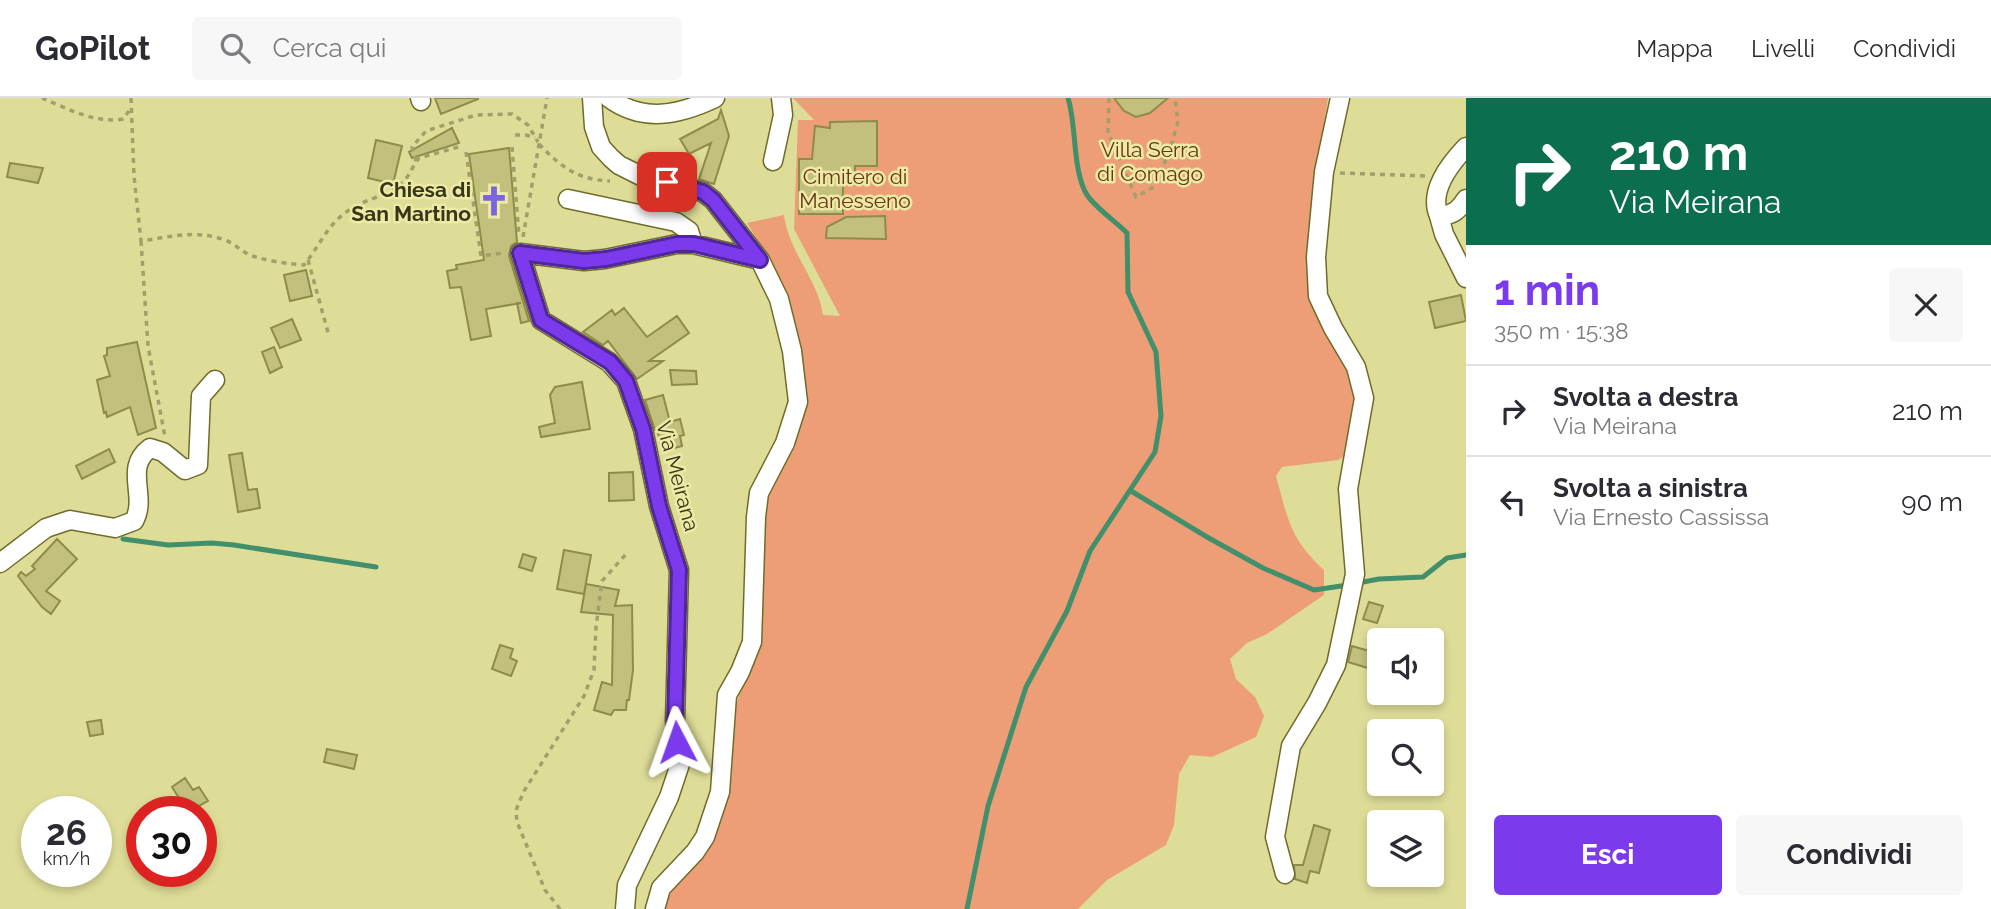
<!DOCTYPE html>
<html lang="it">
<head>
<meta charset="utf-8">
<style>
	:root { --surface:#fff; --page:#f7f7f7; --text:#2b2b33; --muted:#7c7c81; --line:#e1e1e2; --accent:#7c3aed }
	body { margin:0; font-family:Raleway,sans-serif; background:var(--page); color:var(--text); height:100vh; display:flex; flex-direction:column; font-size:26px; white-space:nowrap }
	* { box-sizing:border-box; margin:0 }
	p { font-size:23px; color:var(--muted) }
	.icon { flex:none; width:38px; height:38px; fill:none; stroke:currentColor; stroke-width:2; stroke-linecap:round; stroke-linejoin:round }
	.map { position:relative; flex:1; overflow:hidden }
	.side { display:flex; flex-direction:column; background:var(--surface); width:525px }
	.side>* { flex:none }
	.guide { background:#0b6e4f; color:#fff; overflow:hidden }
	.tools { position:absolute; left:1367px; top:530px; display:grid; gap:14px }
	.tools a { display:grid; place-items:center; width:77px; height:77px; border-radius:7px; background:var(--surface); box-shadow:0 4px 10px #0003; font-size:35px }
	.speed { position:absolute; left:21px; top:698px; display:flex; gap:14px; font-size:35px; font-weight:700; text-align:center }
	.speed>* { display:grid; place-content:center; width:91px; height:91px; border-radius:50%; background:var(--surface); box-shadow:0 4px 10px #0003; line-height:1 }
	.speed small { font-size:18px; font-weight:400 }
	.speed .limit { border:10px solid #d22; background:#fff; color:#111 }
	.pin { position:absolute; display:grid; place-items:center; width:60px; height:60px; color:#fff; margin:-30px; border-radius:14px; box-shadow:0 4px 10px #0006 }
	.me { position:absolute; width:77px; margin:-38px; rotate:356deg; stroke-linejoin:round; filter:drop-shadow(0 0 5px #0008) }
	.turn { display:flex; align-items:center; gap:24px; height:147px; padding:0 28px; font-size:32px }
	.turn .icon { width:91px; height:91px; stroke-width:2.5 }
	.turn b { display:block; font-size:49px; line-height:60px }
	.round { display:grid; place-items:center; flex:none; width:74px; height:74px; border-radius:7px; background:var(--page) }
	.head { display:flex; align-items:center; justify-content:space-between; height:119px; padding:0 28px }
	h1 { font-size:42px; font-weight:700; line-height:52px; color:var(--accent) }
	.button { display:flex; gap:14px; margin-top:auto; padding:14px 28px }
	.button a { flex:1; height:80px; border-radius:7px; background:var(--accent); color:#fff; font-size:28px; font-weight:700; line-height:80px; text-align:center }
	.button a+a { background:var(--page); color:var(--text) }
	ul { padding:0; list-style:none }
	li { display:flex; align-items:center; gap:21px; height:91px; padding:0 28px; border-top:2px solid var(--line) }
	li div { flex:1 }
	li b { display:block; font-size:26px }
	li em { font-style:normal }
	header { display:flex; align-items:center; gap:42px; box-sizing:border-box; height:98px; padding:0 35px; background:var(--surface); border-bottom:2px solid var(--line) }
	header strong { font-size:33px }
	nav { display:flex; gap:38px; margin-inline-start:auto; font-size:24px }
	.search { width:490px; height:63px; background:var(--page); display:flex; align-items:center; gap:18px; box-sizing:border-box; padding:0 24px; border-radius:7px; color:var(--muted); font-size:26px }
	main { display:flex; flex:1; min-height:0 }
	.map>svg:first-child { display:block }
</style>
</head>
<body>
<header>
<strong>GoPilot</strong>
<div class="search"><svg class="icon" aria-label="search" viewBox="0 0 24 24"><circle cx="10" cy="10" r="6"/><path d="M15 15l6 6"/></svg>Cerca qui</div>
<nav><a>Mappa</a><a>Livelli</a><a>Condividi</a></nav>
</header>
<main>
<div class="map">
<svg width="1466" height="811" viewBox="0 0 1466 811">
	<rect width="100%" height="100%" fill="#dedd98"/>
	<path fill="#ee9e77" d="M793,0H1328L1310,118L1311,201L1356,289L1355,336L1348,356L1338,362L1282,369L1276,378C1288,421 1290,441 1324,472V497L1267,536L1247,545L1230,561L1236,581L1255,599L1264,618L1256,639L1212,659L1190,657L1179,676L1174,727L1166,747L1107,782L1078,811H662L663,802L708,752L722,721L732,676L733,616L751,562L755,415L788,359L801,323L800,275L792,229L772,166L747,125L784,117C789,155 818,181 823,217L840,218L794,131L798,22H814Z"/>
	<g fill="none" stroke-linecap="round" stroke-linejoin="round">
		<path stroke="#418f6b" stroke-width="5" d="M1131,393L1207,439L1263,470L1314,492L1348,487
			M123,441L168,447L212,445L234,447L376,469
			M1358,485L1379,481L1423,479L1447,460L1466,457
			M967,811L988,708L1026,589L1067,513L1090,453L1155,354L1161,318L1156,254L1128,194L1127,135C1116,124 1095,109 1087,97C1072,72 1077,29 1068,0"/>
	</g>
	<path fill="#c2c07c" stroke="#8f8c4a" stroke-width="2" d="M435,0H478V1L441,16Z
		M1114,0H1168L1150,15L1136,19L1124,13Z
		M721,12L729,38L714,86L699,81L711,45L689,56L680,41L718,21Z
		M877,23V68H855V87H843V116H799V61H812L815,28L830,30V24Z
		M452,30L459,45L412,60L409,54Z
		M376,42L402,48L393,86L368,80Z
		M509,50L517,144L511,148L509,158L529,223L521,225L517,205H521L486,211L491,238L471,242L461,189L450,190L447,173L457,171L456,167L484,162L469,56Z
		M10,65L43,70L38,85L7,79Z
		M885,118L886,141L826,140L827,129L846,119Z
		M306,172L312,198L290,203L284,177Z
		M1461,197L1466,223L1435,230L1429,204Z
		M624,210L647,239L677,218L689,235L649,263H663L637,281L608,243L603,247L583,234L612,212L615,217Z
		M292,221L301,242L280,250L271,230Z
		M137,244L156,330L138,337L130,309L107,319L106,314L104,315L97,282L110,278L104,258L107,257V250Z
		M274,249L282,269L270,275L262,254Z
		M670,272L696,273L697,286L672,287Z
		M582,284L590,331L541,339L539,329L555,325L550,297L555,289Z
		M663,297L670,324L680,321L684,337L680,338L682,348L663,353L657,332H655L645,302Z
		M109,351L115,364L82,381L76,368Z
		M242,355L248,392L257,391L260,410L238,414L229,357Z
		M633,374L634,402L609,403V375Z
		M57,441L77,461L46,493L60,503L51,516L42,509L18,478L21,474L26,478L35,471L32,468Z
		M564,452L591,457L584,496L557,491Z
		M523,456L536,460L532,473L519,469Z
		M586,486L619,492L615,508L632,507L633,572L629,602H627L626,612H614L611,617L594,612L602,584L612,587L613,517L581,514Z
		M1369,504L1383,508L1377,525L1363,521Z
		M500,547L513,551L510,560L517,563L511,578L492,571Z
		M1352,548L1376,555L1371,571L1348,564Z
		M101,622L103,636L90,638L87,624Z
		M327,651L357,657L354,671L324,664Z
		M185,680L193,692L199,689L208,703L188,714L172,689Z
		M1314,727L1330,732L1319,775L1310,773L1307,785L1295,781L1294,767H1303Z"/>
	<g fill="none" stroke-linecap="round" stroke-linejoin="round">
		<g stroke="#6f6c29" stroke-width="21">
			<path id="minor" d="M420,0L421,3
				M592,0L594,29L601,49L611,60L619,67L643,79L703,94L713,102L760,162L779,201L792,253L798,304L785,345L759,395L756,419L752,544L740,574L727,597L720,694L705,739L695,754L661,790L655,811
				M609,0C643,25 679,17 715,0
				M1466,49C1450,66 1428,93 1439,118C1453,117 1458,113 1466,101
				M773,63L783,17L781,0
				M568,101L676,124L689,133L693,146
				M1439,118L1444,136L1466,180
				M0,465L46,430L70,422L115,430L134,423C148,398 123,370 150,350L163,354L185,372L198,367L201,298L215,282
				M1285,776L1275,739L1291,648L1317,605L1336,567L1355,476L1348,391L1364,300L1356,269L1333,230L1318,198L1316,159L1324,74L1340,0
				M625,811L627,787L669,699L680,666L675,623L679,472L659,408L643,331L626,283L609,264L541,222L520,155L584,163L605,161L677,146H693L760,162"/>
		</g>
		<path stroke="#a1a06a" stroke-width="3.5" stroke-dasharray="5 5" stroke-linecap="butt" d="M42,0C66,10 96,26 123,21L129,13
			M131,0L134,78L141,143C168,139 196,132 222,141C232,144 238,150 246,155C258,162 289,166 304,167C318,150 327,128 345,115C362,101 388,99 404,83C410,77 413,67 419,60L462,48
			M1109,0L1108,34L1136,99L1152,90L1170,53L1178,23L1175,0
			M515,37H526L535,40
			M539,46C561,69 578,82 610,83
			M512,49L519,138
			M466,54L481,158L503,155
			M416,63L412,49L426,33L476,17L512,16L528,27L538,44
			M1340,75L1427,78
			M523,139L547,0
			M141,143L148,248L165,339
			M308,162L329,238
			M560,811L545,792L517,724L516,712L524,693L584,598L594,572L596,529L602,483L627,455"/>
		<use href="#minor" stroke="#fff" stroke-width="18"/>
	</g>
	<g fill="none" stroke-linecap="round" stroke-linejoin="round">
		<g stroke="#51269a" stroke-width="18">
			<path id="route" d="M667,84L703,94L713,102L760,162L694,146H677L606,161L584,163L520,155L541,222L610,264L626,283L643,331L659,408L679,472L675,623L677,644"/>
		</g>
		<use href="#route" stroke="#7c3aed" stroke-width="12"/>
	</g>
	<defs>
		<g id="church-bare" transform="scale(2.415)"><path d="M-1.2-6h2.4v3.5h3.3v2.4h-3.3V6h-2.4V-.1h-3.3v-2.4h3.3Z" fill="#7965e0" stroke="#eceaa5" stroke-width="2.5" paint-order="stroke"/></g>
	</defs>
	<g fill-rule="evenodd">
		<use href="#church-bare" x="494" y="103"/>
	</g>
	<g text-anchor="middle" dominant-baseline="central" stroke-width="5" stroke-linejoin="round" paint-order="stroke">
		<g font-size="21" fill="#6a3416" stroke="#eceaa5">
			<text x="1150" y="51">Villa Serra<tspan x="1150" dy="24">di Comago</tspan></text>
			<text x="855" y="78">Cimitero di<tspan x="855" dy="24">Manesseno</tspan></text>
		</g>
		<g font-size="21" font-weight="bold" fill="#37361a" stroke="#eceaa5" text-anchor="end">
			<text x="471" y="91">Chiesa di<tspan x="471" dy="24">San Martino</tspan></text>
		</g>
		<g font-size="21" fill="#37361a" stroke="#eceaa5">
			<text transform="translate(678 378) rotate(75)">Via Meirana</text>
		</g>
	</g>
</svg>
<div class="tools">
<a><svg class="icon" aria-label="sound" viewBox="0 0 24 24"><path d="M4 9h4l5-4v14l-5-4H4zM17 9q2 3 0 6"/></svg></a>
<a><svg class="icon" aria-label="search" viewBox="0 0 24 24"><circle cx="10" cy="10" r="6"/><path d="M15 15l6 6"/></svg></a>
<a><svg class="icon" aria-label="layers" viewBox="0 0 24 24"><path d="M12 4l9 5-9 5-9-5zM3 14l9 5 9-5"/></svg></a>
</div>
<div class="speed"><div>26<small>km/h</small></div><div class="limit">30</div></div>
<div class="pin" style="left:667px;top:84px;background:#d93025"><svg class="icon" aria-label="arrive" viewBox="0 0 24 24"><path d="M6 21V4h12l-3 4 3 4H6"/></svg></div>
<svg class="me" style="left:677px;top:644px" viewBox="-20 -20 40 40"><path d="M0-17L14 15 0 8-14 15z" fill="#7c3aed" stroke="#fff" stroke-width="4"/></svg>
</div>
<section class="side">
<div class="guide">
<div class="turn"><svg class="icon" aria-label="right" viewBox="0 0 24 24"><path d="M7 20v-9h11M14 6l5 5-5 5"/></svg><div><b>210 m</b>Via Meirana</div></div>
</div>
<div class="head"><div><h1>1 min</h1><p>350 m · 15:38</p></div><a class="round"><svg class="icon" aria-label="close" viewBox="0 0 24 24"><path d="M6 6l12 12M18 6L6 18"/></svg></a></div>
<ul>
<li><svg class="icon" aria-label="right" viewBox="0 0 24 24"><path d="M7 20v-9h11M14 6l5 5-5 5"/></svg><div><b>Svolta a destra</b><p>Via Meirana</p></div><em>210 m</em></li>
<li><svg class="icon" aria-label="left" viewBox="0 0 24 24"><path d="M17 20v-9H6M10 6l-5 5 5 5"/></svg><div><b>Svolta a sinistra</b><p>Via Ernesto Cassissa</p></div><em>90 m</em></li>
</ul>
<div class="button"><a>Esci</a><a>Condividi</a></div>
</section>
</main>
</body>
</html>
